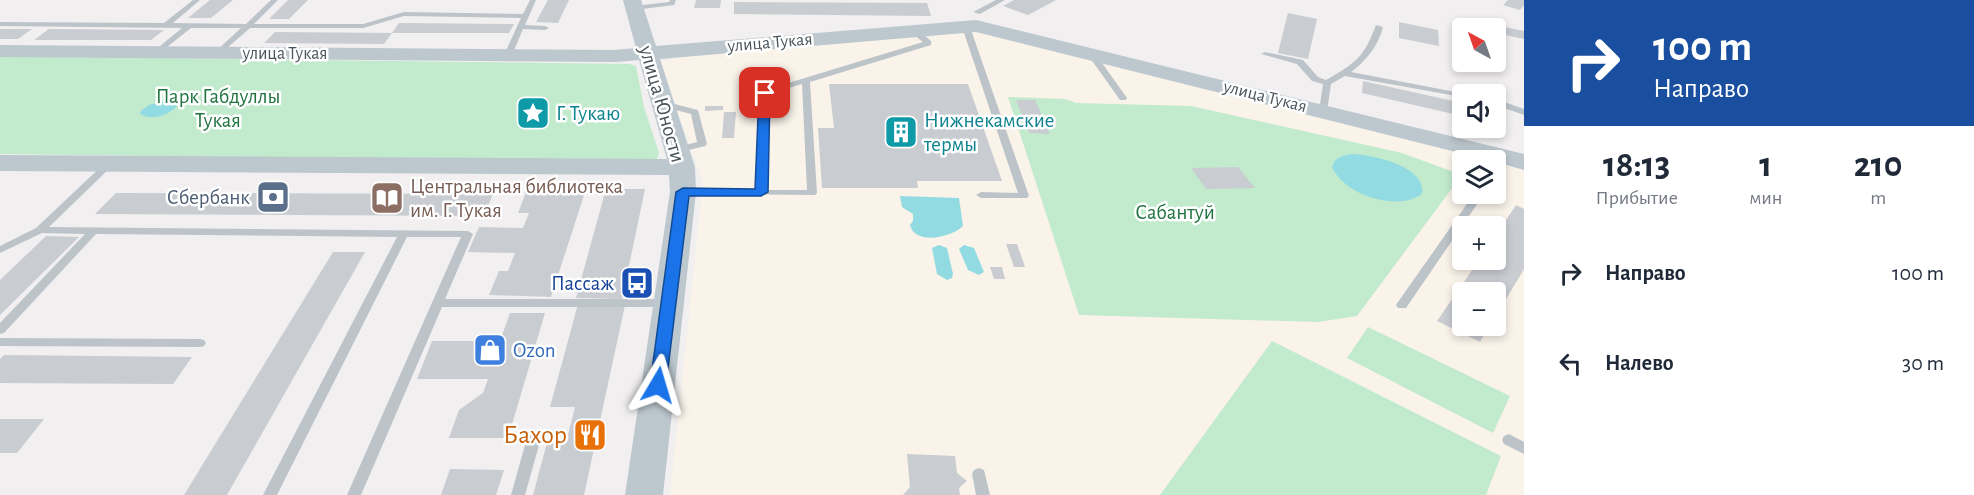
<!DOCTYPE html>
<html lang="ru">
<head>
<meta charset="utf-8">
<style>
	:root { --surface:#fff; --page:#f2f2f3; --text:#1f2937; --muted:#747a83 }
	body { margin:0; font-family:"Alegreya Sans",sans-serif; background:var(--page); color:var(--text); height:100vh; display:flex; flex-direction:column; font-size:22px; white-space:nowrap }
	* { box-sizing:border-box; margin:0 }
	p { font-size:20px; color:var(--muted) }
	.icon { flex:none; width:33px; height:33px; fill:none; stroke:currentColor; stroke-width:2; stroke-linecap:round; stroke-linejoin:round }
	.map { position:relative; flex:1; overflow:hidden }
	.side { display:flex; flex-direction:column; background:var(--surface); width:450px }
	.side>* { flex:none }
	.banner { background:#1a4fa0; color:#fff; overflow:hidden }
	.needle { width:39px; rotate:320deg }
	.controls { position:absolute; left:1452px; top:18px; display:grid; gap:12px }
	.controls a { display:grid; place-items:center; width:54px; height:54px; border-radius:6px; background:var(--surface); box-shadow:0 3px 9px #0003; font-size:30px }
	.pin { position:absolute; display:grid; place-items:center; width:51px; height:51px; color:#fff; margin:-26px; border-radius:12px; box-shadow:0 3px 9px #0006 }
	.me { position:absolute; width:66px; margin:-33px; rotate:7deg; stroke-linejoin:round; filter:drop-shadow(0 0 4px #0008) }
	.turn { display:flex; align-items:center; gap:21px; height:126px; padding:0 30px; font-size:27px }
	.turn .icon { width:78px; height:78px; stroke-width:2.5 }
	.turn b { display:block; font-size:42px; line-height:51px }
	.eta { display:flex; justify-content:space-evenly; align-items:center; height:102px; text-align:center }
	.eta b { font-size:36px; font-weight:700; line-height:42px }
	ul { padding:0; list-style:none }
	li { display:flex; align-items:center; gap:18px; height:90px; padding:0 30px }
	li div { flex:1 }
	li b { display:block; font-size:22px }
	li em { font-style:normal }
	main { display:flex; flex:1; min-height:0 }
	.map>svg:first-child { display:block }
</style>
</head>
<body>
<main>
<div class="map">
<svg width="1524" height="495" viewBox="0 0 1524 495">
	<rect width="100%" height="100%" fill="#f1efef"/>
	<path fill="#faf3ea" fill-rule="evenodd" d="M975,28L1524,165V495H670L703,183L667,81L662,62L677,58L937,30ZM1462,160H1496V194H1462ZM1462,226H1496V260H1462ZM1462,292H1496V326H1462Z"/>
	<path fill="#c2eacc" d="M0,56L629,64L636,66L644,107L659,153L657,159L649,162L0,154Z
		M1008,97L1066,99L1076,103L1191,106L1402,153L1462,175L1357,316L1318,322L1079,315Z
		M1368,327L1510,396L1493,433L1347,358Z
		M1272,341L1501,456L1486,495H1160Z"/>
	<path fill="#93dbe2" d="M169,100L177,104V106C168,116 152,121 140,114L141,111L149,105Z
		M1352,154C1373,155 1427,166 1422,194C1397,212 1344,195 1332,167C1335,157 1342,156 1352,154Z
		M900,196L959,198L963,226C952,237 915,246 910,225L913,221V214L902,207Z
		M939,245L947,248L953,274L952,278L947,280L937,274L932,248Z
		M964,245L974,248L984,272L979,275L968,270L959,249Z"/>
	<path fill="#c9ccd1" d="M210,0H233L211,18H188Z
		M288,0H308L289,19H269Z
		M548,0H569L558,23L536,22Z
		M696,0H721L720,8H694Z
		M1014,0H1056L1028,15L1003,6Z
		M1508,0H1524V5L1520,10L1503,5Z
		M734,2L927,3L931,16L734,14Z
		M1288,13L1317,19L1308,59L1278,53Z
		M1399,22L1438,30L1439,46L1399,38Z
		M399,23L514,24L509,33H392Z
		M1485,23L1524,31V39L1496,33V28H1485Z
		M0,29H32L18,39H0Z
		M49,29L164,30L151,40H34Z
		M275,32L392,33L384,44L264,43Z
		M1363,81L1462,103V116L1362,93Z
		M829,84H968L1002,181H917L918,188H822L818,128H834Z
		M1016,100H1035L1050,134L1029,133Z
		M705,106H723V110L705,111Z
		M724,112H736L734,138H722Z
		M1238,167L1255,188L1206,189L1191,168Z
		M528,187L586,189L551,297L489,295L499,271H508L515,253L468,252L479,227L523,228L529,213H518Z
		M606,189H645L622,299L576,298Z
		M116,193L493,194L484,216L95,214Z
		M1516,205L1524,209V269L1496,316V292H1462V326H1489L1480,342L1437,321L1479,260H1496V235Z
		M46,236L79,237L0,315V280Z
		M1006,244H1017L1025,267H1014Z
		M333,252H365L227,495H184Z
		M990,267H1002L1005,279H994Z
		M578,304L625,305L584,495H533L548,439H567L575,407H550Z
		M510,313H545L508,438H449L459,410L483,393L488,379H417L432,341H500Z
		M4,355L192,357L173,384L0,383V359Z
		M0,419H44L17,453H0Z
		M907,454L955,456L957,473L967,481L959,488L960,495H903L910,487Z
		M450,469L504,470L496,495H441Z"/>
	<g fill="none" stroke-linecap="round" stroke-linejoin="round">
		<path fill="#bcc4ca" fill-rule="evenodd" d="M193,0H200L173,23L246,24L271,0H278L254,24H363L404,12L523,14L530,0H536L525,25L545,26L549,28L545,30L523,29L512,55L508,57L504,55L521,18L404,16L363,28H250L218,56H215V52L241,28H191L157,55H154V51L182,28L0,26V22L164,23Z
			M670,0H676L674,5L634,10L630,8L634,6L669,2Z
			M996,0H1005L980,14L973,12Z
			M963,25L970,27L1029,196L1027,198H981L976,195L981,192L1018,193L962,27Z
			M1376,25L1383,27C1378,46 1367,60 1351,72L1466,94H1462V97L1345,76L1331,84L1327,111L1323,114L1319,111L1323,84L1312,81L1297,64L1261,54L1265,52L1303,60L1318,77L1326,80C1356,63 1364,57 1376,25Z
			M911,29H917L931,41V45L810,82L817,193L815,195L680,194L678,192L683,189L756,190L762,91L923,42L911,33ZM802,84L807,190H766L769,94Z
			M1089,53H1095L1127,98L1126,100H1120L1088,55Z
			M1496,99L1524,109V115L1496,105Z
			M663,101L698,110L707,144L705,146L677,153L674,152L672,150L674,148L697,142L691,114L660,106L659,104Z
			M1504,154L1509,157L1499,171L1496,172V163L1501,155Z
			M110,160L113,161L115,163L113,165L49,227L468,231L473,234L445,299H666L670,300L672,303L670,306L666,307H442L361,495H347L461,237H407L277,495H263L397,237L96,234L4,333L0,334V323L85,234L42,233L0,253V246L36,228L107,161Z
			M1474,194H1484L1406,308H1398L1396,305L1398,302Z
			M0,338L200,339L204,340L206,343L204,346L200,347L0,346Z
			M534,433L539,434L541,438L525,495H511L527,438L529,434Z
			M1509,434L1524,442V454L1504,444L1502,440L1504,436Z
			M979,468L984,470L990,495H976L972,474L974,470Z"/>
		<path fill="#bcc7ce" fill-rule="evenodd" d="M623,0H641L656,46L976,20L1524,154V170L1496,162V160H1488L976,32L660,59L695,167L696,192L663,495H625L670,192L669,175L0,171V155L667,159L639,60L615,62L0,57V45L615,50L636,48Z"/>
	</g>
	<path fill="#1a73e8" stroke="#114b97" stroke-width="1.5" d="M765,90L770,93L768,192L761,196H689L666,385L664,390L658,391L652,390L650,385L676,192L683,188L755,189L759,93Z"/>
	<defs>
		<g id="sight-square" transform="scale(1.725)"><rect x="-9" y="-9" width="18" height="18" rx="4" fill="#0f9aa8" stroke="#fff"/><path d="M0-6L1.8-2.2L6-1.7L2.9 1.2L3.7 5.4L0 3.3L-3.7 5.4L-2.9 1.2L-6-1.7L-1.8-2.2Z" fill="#fff"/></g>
		<g id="building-square" transform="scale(1.725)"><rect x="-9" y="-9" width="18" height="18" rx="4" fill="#0f9aa8" stroke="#fff"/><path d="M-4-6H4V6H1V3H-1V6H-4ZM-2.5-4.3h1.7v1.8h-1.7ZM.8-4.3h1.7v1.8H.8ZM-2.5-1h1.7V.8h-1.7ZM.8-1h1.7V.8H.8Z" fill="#fff"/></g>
		<g id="bank-square" transform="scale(1.725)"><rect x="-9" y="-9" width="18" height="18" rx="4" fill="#5c6f8a" stroke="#fff"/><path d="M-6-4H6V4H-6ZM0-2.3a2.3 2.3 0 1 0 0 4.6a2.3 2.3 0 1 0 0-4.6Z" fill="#fff"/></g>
		<g id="library-square" transform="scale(1.725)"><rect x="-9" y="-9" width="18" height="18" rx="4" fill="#8d6e63" stroke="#fff"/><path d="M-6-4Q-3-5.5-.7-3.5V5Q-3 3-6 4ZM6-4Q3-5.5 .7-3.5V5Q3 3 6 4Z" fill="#fff"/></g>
		<g id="bus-square" transform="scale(1.725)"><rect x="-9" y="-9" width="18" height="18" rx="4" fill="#1a4fb4" stroke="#fff"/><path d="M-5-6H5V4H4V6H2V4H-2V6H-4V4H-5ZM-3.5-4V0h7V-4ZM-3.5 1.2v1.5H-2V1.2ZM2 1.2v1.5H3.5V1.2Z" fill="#fff"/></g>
		<g id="shop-square" transform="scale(1.725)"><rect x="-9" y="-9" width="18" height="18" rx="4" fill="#3f7fe0" stroke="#fff"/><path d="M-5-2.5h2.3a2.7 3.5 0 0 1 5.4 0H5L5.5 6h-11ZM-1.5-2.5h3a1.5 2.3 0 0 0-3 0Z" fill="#fff"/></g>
		<g id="restaurant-square" transform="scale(1.725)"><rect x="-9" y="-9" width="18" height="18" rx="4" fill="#e8710a" stroke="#fff"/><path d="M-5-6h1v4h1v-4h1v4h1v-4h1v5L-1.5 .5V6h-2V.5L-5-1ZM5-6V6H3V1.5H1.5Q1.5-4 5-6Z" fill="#fff"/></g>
	</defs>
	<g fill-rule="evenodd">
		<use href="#sight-square" x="533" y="113"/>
		<use href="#building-square" x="901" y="132"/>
		<use href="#bank-square" x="273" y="197"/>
		<use href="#library-square" x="387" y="198"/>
		<use href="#bus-square" x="637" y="283"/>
		<use href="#shop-square" x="490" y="350"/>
		<use href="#restaurant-square" x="590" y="435"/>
	</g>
	<g text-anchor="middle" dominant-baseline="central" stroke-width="5" stroke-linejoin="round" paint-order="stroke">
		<g font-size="18" fill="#49545a" stroke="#fff">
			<text transform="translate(770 43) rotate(-5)">улица Тукая</text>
			<text x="285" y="54">улица Тукая</text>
			<text transform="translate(1265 97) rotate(14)">улица Тукая</text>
		</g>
		<g font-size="21" fill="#217440" stroke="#fff">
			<text x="218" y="96">Парк Габдуллы<tspan x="218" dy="24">Тукая</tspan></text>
			<text x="1175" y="212">Сабантуй</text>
		</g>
		<g font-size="21" fill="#49545a" stroke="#fff">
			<text transform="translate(662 104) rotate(74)">улица Юности</text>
		</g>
		<g font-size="21" fill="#0d838f" stroke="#fff" text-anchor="start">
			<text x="556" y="113">Г. Тукаю</text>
			<text x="924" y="120">Нижнекамские<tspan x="924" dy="24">термы</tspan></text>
		</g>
		<g font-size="21" fill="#785e54" stroke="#fff" text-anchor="start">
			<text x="410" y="186">Центральная библиотека<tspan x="410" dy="24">им. Г. Тукая</tspan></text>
		</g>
		<g font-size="21" fill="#4e5e75" stroke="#fff" text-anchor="end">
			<text x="250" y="197">Сбербанк</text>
		</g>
		<g font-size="21" fill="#164399" stroke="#fff" text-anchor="end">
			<text x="614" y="283">Пассаж</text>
		</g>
		<g font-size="21" fill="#366cbe" stroke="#fff" text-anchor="start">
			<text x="513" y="350">Ozon</text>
		</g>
		<g font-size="26" fill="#c56008" stroke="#fff" text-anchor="end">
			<text x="567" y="435">Бахор</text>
		</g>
	</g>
</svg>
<div class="controls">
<a><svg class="needle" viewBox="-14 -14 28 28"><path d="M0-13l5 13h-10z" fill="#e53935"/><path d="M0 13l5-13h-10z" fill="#747a83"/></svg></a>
<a><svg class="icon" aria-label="sound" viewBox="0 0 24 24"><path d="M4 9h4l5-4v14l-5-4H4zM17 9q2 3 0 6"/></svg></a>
<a><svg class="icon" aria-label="layers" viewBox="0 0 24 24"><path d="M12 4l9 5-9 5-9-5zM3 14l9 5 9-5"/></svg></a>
<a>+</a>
<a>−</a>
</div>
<div class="pin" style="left:765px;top:93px;background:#d93025"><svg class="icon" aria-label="arrive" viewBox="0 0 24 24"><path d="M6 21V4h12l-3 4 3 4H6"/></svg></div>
<svg class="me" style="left:658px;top:385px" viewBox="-20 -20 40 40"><path d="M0-17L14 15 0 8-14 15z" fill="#1a73e8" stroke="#fff" stroke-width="4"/></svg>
</div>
<section class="side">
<div class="banner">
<div class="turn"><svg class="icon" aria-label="right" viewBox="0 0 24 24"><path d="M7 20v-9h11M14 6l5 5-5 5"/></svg><div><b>100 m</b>Направо</div></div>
</div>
<div class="eta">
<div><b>18:13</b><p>Прибытие</p></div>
<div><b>1</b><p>мин</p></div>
<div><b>210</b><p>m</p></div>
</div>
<ul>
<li><svg class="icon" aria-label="right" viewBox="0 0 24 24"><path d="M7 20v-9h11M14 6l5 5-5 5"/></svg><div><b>Направо</b></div><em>100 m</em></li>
<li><svg class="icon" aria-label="left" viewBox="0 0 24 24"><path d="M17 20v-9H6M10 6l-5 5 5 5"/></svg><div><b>Налево</b></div><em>30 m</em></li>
</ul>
</section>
</main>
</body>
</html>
